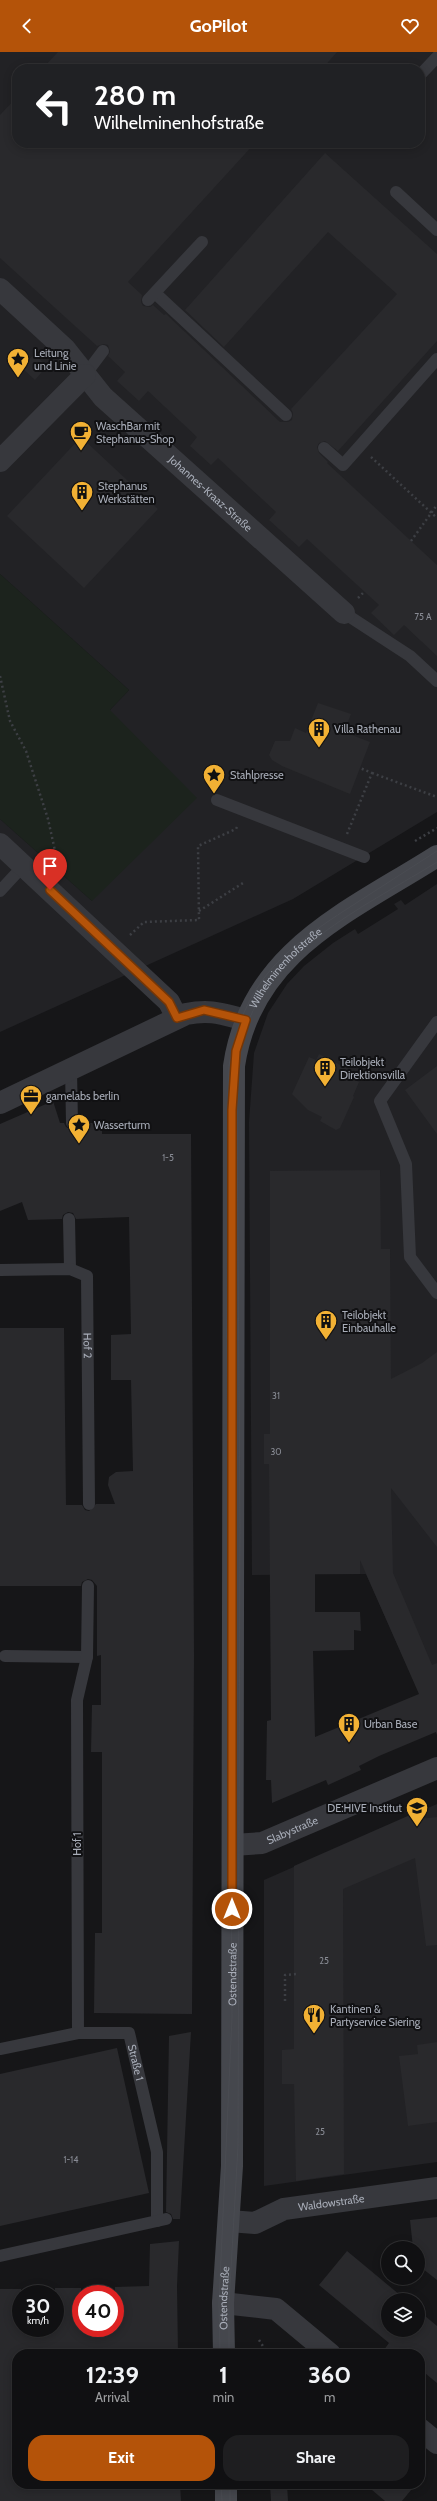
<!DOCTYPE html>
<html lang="en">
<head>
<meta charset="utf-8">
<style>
	:root { --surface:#101012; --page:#1e1e20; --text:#f1f3f6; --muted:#9c9d9f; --line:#303032; --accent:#b45309 }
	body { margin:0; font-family:Cabin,sans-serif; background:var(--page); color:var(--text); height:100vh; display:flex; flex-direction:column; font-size:15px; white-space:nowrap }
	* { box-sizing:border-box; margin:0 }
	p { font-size:13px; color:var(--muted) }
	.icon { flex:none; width:22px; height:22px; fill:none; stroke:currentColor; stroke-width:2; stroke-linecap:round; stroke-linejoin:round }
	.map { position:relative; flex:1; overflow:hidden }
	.sheet { position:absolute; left:12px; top:2297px; width:413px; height:140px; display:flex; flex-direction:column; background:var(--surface); border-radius:16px; box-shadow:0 2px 10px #0003,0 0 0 1px var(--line) }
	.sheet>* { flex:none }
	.banner { position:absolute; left:12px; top:12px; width:413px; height:84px; border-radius:16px; box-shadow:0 2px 10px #0003,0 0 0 1px var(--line); background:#202124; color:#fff; overflow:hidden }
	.buttons { position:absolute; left:381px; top:2189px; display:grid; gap:8px }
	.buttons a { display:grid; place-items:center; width:44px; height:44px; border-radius:50%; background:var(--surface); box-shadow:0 2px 10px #0003,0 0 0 1px var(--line); font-size:20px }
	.speed { position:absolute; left:12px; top:2233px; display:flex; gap:8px; font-size:20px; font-weight:700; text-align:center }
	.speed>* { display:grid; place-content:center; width:52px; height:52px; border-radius:50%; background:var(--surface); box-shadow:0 2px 10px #0003,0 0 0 1px var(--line); line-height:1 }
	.speed small { font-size:10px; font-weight:400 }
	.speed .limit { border:6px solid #d22; background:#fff; color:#111 }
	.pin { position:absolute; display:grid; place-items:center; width:34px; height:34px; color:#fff; margin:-41px -17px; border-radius:50% 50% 50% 0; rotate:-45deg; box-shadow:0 0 4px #0007 }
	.pin .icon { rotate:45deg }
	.me { position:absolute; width:44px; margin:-22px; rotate:0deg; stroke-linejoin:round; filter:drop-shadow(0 0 3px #0008) }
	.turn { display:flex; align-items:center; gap:14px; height:84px; padding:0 16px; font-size:18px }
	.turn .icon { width:52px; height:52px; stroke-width:2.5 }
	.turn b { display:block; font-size:28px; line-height:34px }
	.eta { display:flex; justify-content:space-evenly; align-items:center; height:68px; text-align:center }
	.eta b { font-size:24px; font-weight:700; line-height:28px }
	.action { display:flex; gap:8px; margin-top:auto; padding:8px 16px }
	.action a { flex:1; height:46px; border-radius:16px; background:var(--accent); color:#fff; font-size:16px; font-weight:700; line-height:46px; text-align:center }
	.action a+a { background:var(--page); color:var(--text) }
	header { display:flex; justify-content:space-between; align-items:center; height:52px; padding:0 16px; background:var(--accent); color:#fff; font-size:18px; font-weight:700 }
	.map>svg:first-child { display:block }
</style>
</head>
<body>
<header><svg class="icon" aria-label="back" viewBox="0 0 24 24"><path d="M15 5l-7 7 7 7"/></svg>GoPilot<svg class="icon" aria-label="heart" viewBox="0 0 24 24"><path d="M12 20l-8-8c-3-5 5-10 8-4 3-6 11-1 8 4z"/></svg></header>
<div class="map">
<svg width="437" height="2449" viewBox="0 0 437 2449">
	<rect width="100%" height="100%" fill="#161618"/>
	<path fill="#222225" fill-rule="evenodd" d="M0,0H437V760L293,847L0,980V767L92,849L110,658L129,638L0,522ZM17,17H420V91H17Z
		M437,832V1681L366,1522L252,1523L249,1070L254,1001L268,961L287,932L304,914L333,891L355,877L358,882L398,857L394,852L401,848L405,853Z
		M437,1752V2110L264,2134V1828Z"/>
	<path fill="#1c231d" d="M0,522L129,638L110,658L197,746L92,849L0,767Z"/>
	<path fill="#29292c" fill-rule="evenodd" d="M58,0H337L322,17H42Z
		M17,45V91H255L128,230L142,243L141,250L143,254L150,255L153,253L164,263L166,262L280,370H288L292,368L293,361L291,357L397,242L328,180L224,295L185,258L325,101L437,202V289L338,399L325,389L319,391L317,395L319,401L328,410L327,411L437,513V604L404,573L394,583L371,561L379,553L307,487L299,495L269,468L276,460L218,406L211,413L190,394L197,385L148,339L139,349L117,329L125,320L108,304L110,300L108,293L104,292L97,294L0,206V63Z
		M34,302L47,314L35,328L22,316Z
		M81,385L158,457L84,536L7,464Z
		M318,651L351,662L344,680L370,690L350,742L282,714L272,708L269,703L275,689H290L295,676L306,681Z
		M319,1002L354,1020L351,1026L359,1030L353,1044L354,1045L340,1076L336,1078L320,1069L322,1065L308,1058L292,1042L309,1005L316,1008Z
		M437,1014V1082L405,1038Z
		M53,1049L60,1071H64L66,1075L72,1078L76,1077L79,1071H102V1082H191L194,1603L192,1962L94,1961L95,1881H102V1700H91L92,1653H101V1603L97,1604V1534L92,1528L88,1527L82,1530L81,1534H0V1276H64L66,1453H82L85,1458L89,1459L96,1452H115L108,1433L109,1425L116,1420L133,1419L131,1328H111V1283L131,1282L129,1165L76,1167L73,1161L68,1160L63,1163L62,1167L28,1168L22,1150L0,1159V1072Z
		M380,1118L381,1197H390L391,1327L422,1311L437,1300V1495L391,1436L393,1521L432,1613L437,1611V1683L436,1680L379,1704L359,1714L361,1718L328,1733L326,1728L272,1751L271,1728H266L267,1669L271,1668L269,1412H264V1382H270V1119ZM360,1508L419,1642L315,1685L313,1599L354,1598V1578L361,1579L360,1560H315V1522H360Z
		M410,1763L411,1768L437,1765V1893L426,1894L415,1806L343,1837L344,2122L296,2129L294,2032H282V1998L294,1997V1814Z
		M191,1980L180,2167H173L171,2162L166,2160L169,1984Z
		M437,1990V2070L408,2074L399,2004L418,2002L417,1993Z
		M117,1996L149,2141L0,2174V2022Z
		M437,2165V2228L418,2213V2196H413L410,2168Z
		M179,2189L177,2234L178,2302H17V2432H180L181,2449H0V2237H21V2276H55V2236H81V2276H115V2235L149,2234L150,2192Z
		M347,2199L406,2248H388V2278H418V2258L437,2274V2331L420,2317V2302H381L389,2291L319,2233Z
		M270,2432H287L288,2449H271Z
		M365,2432H416L402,2449H385Z"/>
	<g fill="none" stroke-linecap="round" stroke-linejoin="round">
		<path stroke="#3d3f44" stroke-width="2.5" stroke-dasharray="2 3" stroke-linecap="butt" d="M371,405L437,466
			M411,489L437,453
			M358,546L364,540
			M0,624L10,669L26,699L48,767L59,817
			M372,721L437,745
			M347,782L372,721L360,716
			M415,789L437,776
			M199,859L243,831
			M130,883L144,870L199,868L198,794L236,777L238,773
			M285,1949V1923L296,1922
			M259,2288L268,2302"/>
		<g stroke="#37383d" stroke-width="12">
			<path d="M420,23L437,5"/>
			<path d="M396,140L437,178"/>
			<path d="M155,241L286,363"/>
			<path d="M148,248L202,190"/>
			<path d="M85,323L103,299"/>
			<path d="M324,396L343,413L437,307"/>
			<path d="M344,561L410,604L437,629"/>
			<path d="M217,748L364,805"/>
			<path d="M0,839L24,813"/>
			<path d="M437,970L380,1049L406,1112L410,1205L437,1241"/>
			<path d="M71,1018L72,1071"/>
			<path d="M69,1167L70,1217"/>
			<path id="s1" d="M0,1218L70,1217L87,1224L89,1452"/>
			<path d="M5,1604L87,1605"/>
			<path d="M78,1981L77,1648L87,1605L88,1534"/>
			<path id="s2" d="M0,1997L78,1981H129L157,2100V2169"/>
			<path d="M0,2204L166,2167"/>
		</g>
		<g stroke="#37383d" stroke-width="22">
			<path id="s3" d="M0,237L65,297L103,345L344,561"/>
			<path d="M0,409L85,323"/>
			<path d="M0,792L169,950L177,966"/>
			<path d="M0,1051L186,962C211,957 222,962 246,968"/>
			<path id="s4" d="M233,1793L262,1791L437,1716"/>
			<path id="s5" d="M229,2169L255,2171L284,2157L437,2136"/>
			<path d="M223,2251L276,2257L330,2302"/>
			<path d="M420,2377L437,2391"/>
		</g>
		<g stroke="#45474d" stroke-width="22">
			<path id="s6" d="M224,2302L223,2251L232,2114L234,1014C251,899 349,860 437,804"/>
			<path d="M226,2432V2449"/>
		</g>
		<path stroke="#4a4c52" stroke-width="1" d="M220,2302L219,2251L232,1965L227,1278L229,1013C244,929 282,899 350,855C379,836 408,818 437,799
			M229,2302V2252L238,2094L240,1474L237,1057C237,1029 238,1000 247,973C275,895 371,851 437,810
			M221,2432L222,2449
			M230,2432V2449"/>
	</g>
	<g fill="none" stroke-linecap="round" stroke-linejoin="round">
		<g stroke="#753606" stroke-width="10">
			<path id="route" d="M50,838L169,950L177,966L204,958L246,968L236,999L232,1058V1857"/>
		</g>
		<use href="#route" stroke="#b45309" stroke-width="7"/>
	</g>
	<defs>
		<g id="sight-pin" transform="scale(1.15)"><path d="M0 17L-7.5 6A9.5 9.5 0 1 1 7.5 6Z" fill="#f2b134" stroke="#111113"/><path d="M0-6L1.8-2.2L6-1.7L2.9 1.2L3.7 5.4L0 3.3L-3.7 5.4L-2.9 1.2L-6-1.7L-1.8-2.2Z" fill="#111"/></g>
		<g id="cafe-pin" transform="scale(1.15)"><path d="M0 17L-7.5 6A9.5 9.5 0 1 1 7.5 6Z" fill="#f2b134" stroke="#111113"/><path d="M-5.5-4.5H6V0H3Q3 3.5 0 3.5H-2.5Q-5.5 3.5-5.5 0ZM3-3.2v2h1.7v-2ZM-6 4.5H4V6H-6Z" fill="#111"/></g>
		<g id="building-pin" transform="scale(1.15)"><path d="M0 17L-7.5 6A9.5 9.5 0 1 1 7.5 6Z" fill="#f2b134" stroke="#111113"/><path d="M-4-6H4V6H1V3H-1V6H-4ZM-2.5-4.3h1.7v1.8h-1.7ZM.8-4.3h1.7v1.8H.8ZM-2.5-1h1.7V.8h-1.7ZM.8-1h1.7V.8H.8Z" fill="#111"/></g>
		<g id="office-pin" transform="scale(1.15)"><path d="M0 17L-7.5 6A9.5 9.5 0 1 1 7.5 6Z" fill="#f2b134" stroke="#111113"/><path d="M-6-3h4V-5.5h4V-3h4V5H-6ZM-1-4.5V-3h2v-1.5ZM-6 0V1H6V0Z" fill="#111"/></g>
		<g id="university-pin" transform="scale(1.15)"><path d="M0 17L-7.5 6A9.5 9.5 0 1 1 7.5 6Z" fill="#f2b134" stroke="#111113"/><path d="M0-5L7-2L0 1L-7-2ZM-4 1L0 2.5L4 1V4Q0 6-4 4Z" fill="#111"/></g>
		<g id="restaurant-pin" transform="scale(1.15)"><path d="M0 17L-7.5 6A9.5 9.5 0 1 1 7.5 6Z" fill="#f2b134" stroke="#111113"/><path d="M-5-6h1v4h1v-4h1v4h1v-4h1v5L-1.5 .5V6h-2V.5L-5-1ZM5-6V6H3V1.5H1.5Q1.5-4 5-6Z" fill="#111"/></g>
	</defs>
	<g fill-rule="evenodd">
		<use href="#sight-pin" x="18" y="307"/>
		<use href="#cafe-pin" x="81" y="380"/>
		<use href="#building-pin" x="82" y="440"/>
		<use href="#building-pin" x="319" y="677"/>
		<use href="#sight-pin" x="214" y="723"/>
		<use href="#building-pin" x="325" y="1016"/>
		<use href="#office-pin" x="31" y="1044"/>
		<use href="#sight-pin" x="79" y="1073"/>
		<use href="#building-pin" x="326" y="1269"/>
		<use href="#building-pin" x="349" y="1672"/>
		<use href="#university-pin" x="417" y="1756"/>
		<use href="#restaurant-pin" x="314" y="1963"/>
	</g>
	<g text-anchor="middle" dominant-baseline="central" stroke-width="4" stroke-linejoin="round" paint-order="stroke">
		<g font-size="9" fill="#888b94">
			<text x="423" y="564">75 A</text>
			<text x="168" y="1105">1-5</text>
			<text x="276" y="1343">31</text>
			<text x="276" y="1399">30</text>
			<text x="324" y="1908">25</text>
			<text x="320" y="2079">25</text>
			<text x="71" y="2107">1-14</text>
		</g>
		<g font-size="11" fill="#a8adb8" stroke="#111113" text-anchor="start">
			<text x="34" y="301">Leitung<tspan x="34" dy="13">und Linie</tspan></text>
			<text x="96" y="374">WaschBar mit<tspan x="96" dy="13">Stephanus-Shop</tspan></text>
			<text x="98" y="434">Stephanus<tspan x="98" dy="13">Werkstätten</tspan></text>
			<text x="334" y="677">Villa Rathenau</text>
			<text x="230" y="723">Stahlpresse</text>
			<text x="340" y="1010">Teilobjekt<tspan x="340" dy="13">Direktionsvilla</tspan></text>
			<text x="46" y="1044">gamelabs berlin</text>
			<text x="94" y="1073">Wasserturm</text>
			<text x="342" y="1263">Teilobjekt<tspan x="342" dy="13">Einbauhalle</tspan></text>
			<text x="364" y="1672">Urban Base</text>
			<text x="402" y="1756" text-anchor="end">DE:HIVE Institut</text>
			<text x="330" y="1957">Kantinen &amp;<tspan x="330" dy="13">Partyservice Siering</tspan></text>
		</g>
		<g font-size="11" fill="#a8adb8" stroke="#111113">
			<text stroke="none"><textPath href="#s3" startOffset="294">Johannes-Kraaz-Straße</textPath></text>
			<text stroke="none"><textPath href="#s6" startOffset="1402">Wilhelminenhofstraße</textPath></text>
			<text stroke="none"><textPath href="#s1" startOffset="158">Hof 2</textPath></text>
			<text stroke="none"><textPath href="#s4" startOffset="62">Slabystraße</textPath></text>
			<text transform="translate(77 1792) rotate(-90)">Hof 1</text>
			<text stroke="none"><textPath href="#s6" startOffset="380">Ostendstraße</textPath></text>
			<text stroke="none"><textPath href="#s2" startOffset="161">Straße 1</textPath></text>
			<text stroke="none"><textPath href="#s5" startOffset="106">Waldowstraße</textPath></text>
			<text stroke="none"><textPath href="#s6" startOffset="56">Ostendstraße</textPath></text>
		</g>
	</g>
</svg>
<div class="buttons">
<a><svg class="icon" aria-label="search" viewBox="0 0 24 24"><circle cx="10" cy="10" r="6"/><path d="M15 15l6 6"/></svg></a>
<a><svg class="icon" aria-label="layers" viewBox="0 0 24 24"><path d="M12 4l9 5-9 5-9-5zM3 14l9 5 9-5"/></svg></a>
</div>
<div class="speed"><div>30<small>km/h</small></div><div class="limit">40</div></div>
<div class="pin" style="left:50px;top:838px;background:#d93025"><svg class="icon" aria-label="arrive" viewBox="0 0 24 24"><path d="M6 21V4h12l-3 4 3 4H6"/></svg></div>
<svg class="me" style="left:232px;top:1857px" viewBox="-20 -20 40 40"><circle r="17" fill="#b45309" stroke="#fff" stroke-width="3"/><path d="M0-11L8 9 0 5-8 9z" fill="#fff"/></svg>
<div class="banner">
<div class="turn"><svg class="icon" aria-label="left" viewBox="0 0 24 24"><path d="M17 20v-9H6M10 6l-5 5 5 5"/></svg><div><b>280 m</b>Wilhelminenhofstraße</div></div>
</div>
<section class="sheet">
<div class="eta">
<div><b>12:39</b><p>Arrival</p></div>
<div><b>1</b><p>min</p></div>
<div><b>360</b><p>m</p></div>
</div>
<div class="action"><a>Exit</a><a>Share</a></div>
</section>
</div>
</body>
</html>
